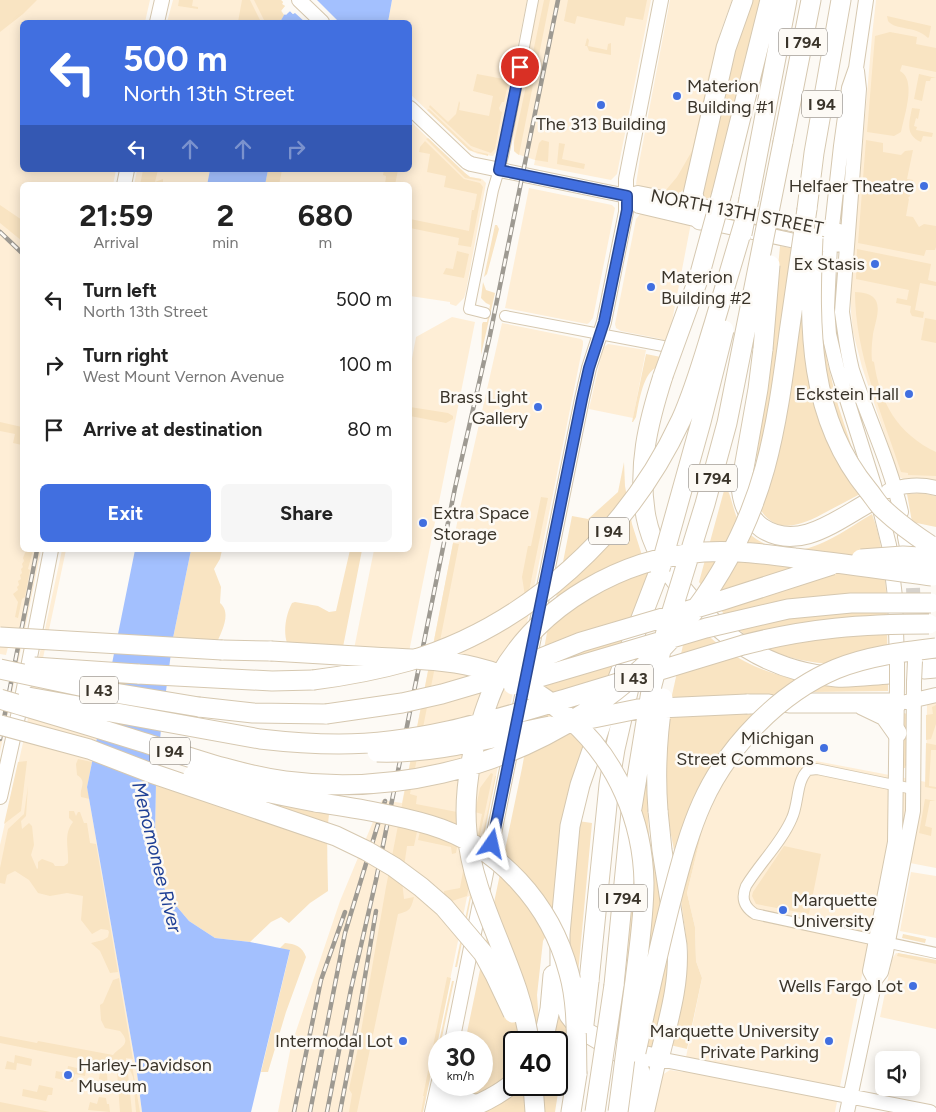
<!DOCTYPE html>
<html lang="en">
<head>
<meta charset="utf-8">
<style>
	:root { --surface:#fff; --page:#f6f6f6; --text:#222; --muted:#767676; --accent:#416fe0 }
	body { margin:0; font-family:Figtree,sans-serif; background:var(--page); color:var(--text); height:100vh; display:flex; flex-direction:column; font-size:19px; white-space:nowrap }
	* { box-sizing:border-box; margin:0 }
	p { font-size:16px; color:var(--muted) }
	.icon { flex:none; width:28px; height:28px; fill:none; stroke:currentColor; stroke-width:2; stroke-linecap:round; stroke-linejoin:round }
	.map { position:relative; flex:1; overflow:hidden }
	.side { position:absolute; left:20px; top:182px; width:392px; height:370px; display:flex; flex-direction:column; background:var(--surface); border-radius:8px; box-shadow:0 2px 12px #0003 }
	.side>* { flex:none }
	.banner { position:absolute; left:20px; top:20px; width:392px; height:152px; border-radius:8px; box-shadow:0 2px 12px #0003; background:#416fe0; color:#fff; overflow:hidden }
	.tools { position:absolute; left:875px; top:1051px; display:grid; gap:10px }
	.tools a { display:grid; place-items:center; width:45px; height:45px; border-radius:8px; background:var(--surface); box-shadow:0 2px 12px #0003; font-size:25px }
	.speed { position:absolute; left:428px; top:1031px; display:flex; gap:10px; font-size:25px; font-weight:700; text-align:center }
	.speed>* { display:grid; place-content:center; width:65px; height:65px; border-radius:50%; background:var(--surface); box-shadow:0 2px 12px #0003; line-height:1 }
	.speed small { font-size:12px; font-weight:400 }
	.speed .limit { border:2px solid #111; border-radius:8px; background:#fff; color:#111 }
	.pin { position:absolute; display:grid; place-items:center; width:42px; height:42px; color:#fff; margin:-21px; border:2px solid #fff; border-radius:50%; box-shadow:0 1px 5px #0007 }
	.me { position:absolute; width:55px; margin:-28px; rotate:11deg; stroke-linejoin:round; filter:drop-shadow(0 0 4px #0008) }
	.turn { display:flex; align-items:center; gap:18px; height:105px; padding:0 20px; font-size:22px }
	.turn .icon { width:65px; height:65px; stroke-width:2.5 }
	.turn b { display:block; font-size:35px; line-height:42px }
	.lanes { display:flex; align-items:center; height:48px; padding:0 20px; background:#0003; justify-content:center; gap:25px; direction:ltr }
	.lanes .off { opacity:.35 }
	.eta { display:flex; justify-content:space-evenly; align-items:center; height:85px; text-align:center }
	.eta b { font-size:30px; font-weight:700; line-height:35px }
	.action { display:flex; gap:10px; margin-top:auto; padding:10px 20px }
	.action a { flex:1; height:58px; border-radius:8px; background:var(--accent); color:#fff; font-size:20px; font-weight:700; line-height:58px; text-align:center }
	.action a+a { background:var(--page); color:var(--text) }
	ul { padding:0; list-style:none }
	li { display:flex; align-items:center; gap:15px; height:65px; padding:0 20px }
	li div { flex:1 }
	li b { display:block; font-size:19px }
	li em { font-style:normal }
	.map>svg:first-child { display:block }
</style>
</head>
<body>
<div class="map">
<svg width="936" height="1112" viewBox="0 0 936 1112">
	<rect width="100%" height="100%" fill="#fdfaf5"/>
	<path fill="#feeed6" d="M0,0H150L145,22H22V170H116L113,185H22V550H41L0,752V727L16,649L8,647L6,655L0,654Z
		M173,0H281L283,2L282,4L285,6L281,10L284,15L280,22H167Z
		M392,0H527L497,150L493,156L478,154L469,150L410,94V22H388Z
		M539,0H651L617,174L611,180L534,165L535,160L517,154L514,151L513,126Z
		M670,0H732L721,30L683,191L673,194L638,187L636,184L640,158Z
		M876,0H936V480L918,478L905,480L899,477L862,367L853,332L851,312V278L872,36Z
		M410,121L465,173L470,177L482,179L486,183L466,291L464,298L456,306L450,304V302L410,296V185H265L268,170H410Z
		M137,170H210L207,185H134Z
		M529,188L612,205L615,208L593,318L589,323L587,324L505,308Z
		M641,213L691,223L668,342L661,339L621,331L616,328L615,324L636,219Z
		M452,317L475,322L408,657L354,649L374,550H410V369L416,337Z
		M502,323L581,339L583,341V345L472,895L467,897L423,1112H278L291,1046L340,901L382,800L402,803L460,508Z
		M608,344L646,350L633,418L589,409L603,348Z
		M62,550H66L43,658L37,714L99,727L87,787L137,1073L142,1112H0V845L27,725L30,699Z
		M936,701V868L910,863L916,833L891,828L835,1112H654L662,1075L670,1070L683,1072L702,978L696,961L695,927L687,893L703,827L720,787L743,754L806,763L816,761L926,782L927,704Z
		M911,872L936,876V938L900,931Z
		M896,953L936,960V1029L880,1017L892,959Z"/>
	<path fill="#f9e4c2" d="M0,0H37L23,14L0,32Z
		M179,0H193L192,6L198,7V9L178,6Z
		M242,0H250L261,22H238Z
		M254,0H281L283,2L282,4L285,6L281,11L284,15L280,22H265Z
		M544,0H550L519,155L514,151V143Z
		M568,0H647L643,20L626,17L624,26L577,16L575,24L564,21Z
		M749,0H760L711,199L699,197L717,110Z
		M887,16L931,26L929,37L928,38C915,25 896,31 888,21Z
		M890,32L917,37L916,44L936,48V72L902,65L900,71C917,80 904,116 901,132L894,136L867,132L875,36Z
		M587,38L589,40L588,46L607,50L608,44L611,43V55L589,51L587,46H585Z
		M710,69L713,70L686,188L679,193L666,190L677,177L692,151Z
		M477,74L509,80L504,102H502L499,108L500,111L502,112L495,149L491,153L471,146L429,107L430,105L448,122L456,114L459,101L460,103L459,110L489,116L493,96L473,91Z
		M919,74L936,78H931L930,81H926L922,101L914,99Z
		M912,108L920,109L918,119L916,118L914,126L917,127L916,130L933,133L932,137L923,136L921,142C905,135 909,123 912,108Z
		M429,109L469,147L474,151L488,154V156L469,150L427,110Z
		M428,138L465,173L470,177L481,179V181L465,178L426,139Z
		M542,140L549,142L548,162L535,160L539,143Z
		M866,140L883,143V152L901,155L905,151L913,150L907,179L913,180L910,196L908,198L909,199L906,216L913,217L919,227L924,224L936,226V247L935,250H926L924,256L858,243Z
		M425,141L464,179L480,183L483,187L471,247L458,245L459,238L410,228V219L469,231L472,210H474L477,194L444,187L446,176L427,172L430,154L419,152L420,147Z
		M559,143L565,144L562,159L585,164L584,169L557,164Z
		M143,170H158L155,182L163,179V185H140Z
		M268,170H282L279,185H265Z
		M384,170H398L395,185H385L386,176L383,175Z
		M0,205L22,220V241L0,223Z
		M495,225H497L499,229L487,274L484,277Z
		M780,246L815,253L818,258L824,259L825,345L827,361L838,405L866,491C853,498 841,504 828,511C794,530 768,537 752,492L769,365Z
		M857,249L931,264L928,280L936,282V286L920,283L915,310L924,312L923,318L912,316L910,312L911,306L896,303L897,298L907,300L909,290L856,279Z
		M457,251L469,254L464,278L443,274L446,268L453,269Z
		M483,282L486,290L495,293L481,355L482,324L483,322H487L490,305L486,303L481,298Z
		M855,292C886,293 878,312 873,334C872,343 871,352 872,361L874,362C880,403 898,434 936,452V476L908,475V473L901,472C882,413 855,354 855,292Z
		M925,318L936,320V343L921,340Z
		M646,354L661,357L658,367C643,371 639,403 636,417L633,422H632Z
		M410,407L448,413L453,416V419L446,423L410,416Z
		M0,422L22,427V445L13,443L15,434L0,431Z
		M624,462L625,486L632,524L648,574L564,819L592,823L578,974L552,924L543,941L537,995L540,1035L537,1042H514V1074C499,1085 473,1107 459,1085H481V1042H465L522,768L551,611L556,598L572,516L588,519L618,492Z
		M725,487C731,491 733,512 739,522C749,536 763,546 780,548C785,549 790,550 795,550C820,550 851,526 872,514C890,562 886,617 888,667C841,665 783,667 744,634C727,620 713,600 699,582Z
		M921,493L936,496V527L912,522L907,494Z
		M541,497L548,498L528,596H525L522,577L528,546H531Z
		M453,543L459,544L410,794L417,796L416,804L462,813L463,815L456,853L452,854L451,847L418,840L421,827H418L414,846H407L402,881L404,899L414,897C411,909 410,911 398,914L357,1112H349L352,1094L349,1089L359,1043L386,887Z
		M26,550H33L28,569L30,570L25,597L22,599L18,618L15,617L18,602L13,594L18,590L17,587L19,585L18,581L21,579L20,575L22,573L21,569L23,567L22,564L24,561L23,558Z
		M191,550H222L220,559L214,569L221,587L220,603C231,612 223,629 218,640L173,638Z
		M350,550H362L343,647L287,643C283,631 286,614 292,603L295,602L318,606L329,612L336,611Z
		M697,620C702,626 706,633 711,638C715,642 721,646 726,650C773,683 832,688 888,684V691L813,692L755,696L758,713L714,790L748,746L720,786L703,827L687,893L695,927L696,961L702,978L687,1049L670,1045L682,1004L688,951L674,850L666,810L665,727L683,645Z
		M936,705V724L931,739L926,740V715L933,714L932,707Z
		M904,713L907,714V762L905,768H903L902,714Z
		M926,743L936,745V750H931L929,786L936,787V789L925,787Z
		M225,758L281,771L335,793C324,812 328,867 328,891L310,903L289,923L281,917L271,922L250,942L215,938L189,921L167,895L159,873L155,835L156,783L172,789Z
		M78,759L92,762L87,787L90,799L81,797C79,788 88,782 77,775L76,764Z
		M27,761L21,811L4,824L18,762Z
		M647,765V799L649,835L669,949V977L652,1047L650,1048L616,1042L625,977L642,804Z
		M491,773L493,774L467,896L452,901L444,894V891L460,888L467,849H475L482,814L475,812L480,788Z
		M495,776H496L457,967H455Z
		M28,786L26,816L21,821L22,829L29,823L32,826L34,845L31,855L37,869L38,868V862L42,859L53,863L55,866H64L68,863C69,849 63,834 73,822L69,818V811H74L76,816L78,812H80L84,823H87L90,843L96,844L118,972L110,973L100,951L91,943L103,940L108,937L109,932L108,930L101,929L92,934L81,920L83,896L67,893L50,896L38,893L29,880L15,871L7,875L5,884L0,883V868L8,829L24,814Z
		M925,799L936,801H930L925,826L932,828L931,836L919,833Z
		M784,846L821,854L809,914L756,904L752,896L753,892Z
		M903,934L926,939L925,943L902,938Z
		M285,943C295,944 302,946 306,957L286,1012L268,1072H261L290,951L280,948Z
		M898,953L936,960V964L897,956Z
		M447,977L451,978L423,1112H421L424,1096H423Z
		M119,978L133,1059L126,1058V1064L132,1065L140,1112H136L133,1077L130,1070L116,1066L0,1043V1036L37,1043L38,1041L113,1055C119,1047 133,1045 120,1031L105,1028L101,1020L100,1005L103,1003L113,980Z
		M452,981H454L441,1042H439Z
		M556,996L568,1029L555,1112H478L520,1085H556V1042H548Z
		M15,1055L32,1059L31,1066L17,1063L16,1070L5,1069L7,1061L14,1063Z
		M68,1066L86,1070L85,1076L75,1074L73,1082L55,1078L56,1071L67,1073Z
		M117,1070L123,1071L128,1074L132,1112H120Z
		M100,1072L107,1074L108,1089L101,1088L102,1080L99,1079Z
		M39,1085L53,1088L52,1095H48L46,1101L22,1096L23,1089L37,1092Z
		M99,1097L106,1098L107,1104H109L110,1112L88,1110L90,1102L97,1104Z
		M0,1102L50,1112H0Z"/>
	<path fill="#a3c0fe" d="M306,0H392L388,22H280L284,15L290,11L293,14Z
		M210,170H268L265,185H207Z
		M135,550H191L173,638L161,729L156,783L155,835L159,873L167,895L189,921L215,938L250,942L290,950L251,1112H142L137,1073L87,787Z"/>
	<path fill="#fdfaf5" d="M302,0H317L337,20L344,22H305L295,13L293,14L290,11L286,15L283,13L289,9L293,10Z"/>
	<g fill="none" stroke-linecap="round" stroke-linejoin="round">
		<path stroke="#d6d2cc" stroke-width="14" stroke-dasharray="14 7" stroke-linecap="butt" d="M913,588L914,610"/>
		<g stroke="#d6c8b0" stroke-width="12">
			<path id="street" d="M485,313L469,309L493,190L503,156L533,0
				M505,316L663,346
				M913,789L817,769L808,770C796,781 799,803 792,818C782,842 760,863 746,886C741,898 744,907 755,914L936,953"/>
		</g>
		<g stroke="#d6c8b0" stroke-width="16">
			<path id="secondary" d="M299,0L322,22
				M866,0L856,68L849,88L841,146L830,245L827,308L829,334L837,368L874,485L889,545L895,597L897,662
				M157,22L162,0
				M857,71L859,89L842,312C845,332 847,351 852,370C868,418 890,463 901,512
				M410,108L467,162L471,164L627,196L639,206L720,225L795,241L830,245L847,244
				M124,185L127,170
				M627,196L638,193L802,226L839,231
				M888,491C902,485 921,484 936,488
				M905,537L907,547
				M906,702L936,695
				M517,721L582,399L589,368L604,322L626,212V179L661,0
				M0,797L22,698L51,550
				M875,980L870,971L895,842L897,684
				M452,1042L512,744
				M432,1112L439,1081
				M444,1112L450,1085
				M647,1112L659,1059L930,1112
				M847,1112L875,980L881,972L886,952L913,811L914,682"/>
		</g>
		<g stroke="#d6c8b0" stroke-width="21">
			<path id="highway" d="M783,142L811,0
				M722,193L770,0
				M749,199L787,0
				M807,209L814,153L841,0
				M700,220L693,194L726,48L743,0
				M763,349L758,389L741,485C742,502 748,518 762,528C798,552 837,520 868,503
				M663,376C648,423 637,467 646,517C652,547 668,573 688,596C727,643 774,672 836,677C854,678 872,675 889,674
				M222,650L271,651
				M924,669L936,668
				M138,674L272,681L313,680
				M789,703H897
				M747,704H769
				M862,705L885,716L897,733
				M199,707L253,713L326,714
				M589,981L609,785L615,749L634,666
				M614,985L631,812
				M543,1042L550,1009L553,975
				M621,1050L659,1059C668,1021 680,984 677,945L662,850L658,811
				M533,1085L535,1112
				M449,1087L456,1098L477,1105
				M458,1112C478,1105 497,1097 514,1082
				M571,1112L577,1074
				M635,1112L642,1078L639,1069L634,1063L613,1048L579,1028L569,1015L561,988L560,972V934L570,826L580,785L607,707L660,569"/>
		</g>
		<use href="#street" stroke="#fff" stroke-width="10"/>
		<use href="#secondary" stroke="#fff" stroke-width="14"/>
		<use href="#highway" stroke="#fff" stroke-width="19"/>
		<g stroke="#9e9a92" stroke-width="4.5">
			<path id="rail" d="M0,232L22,253
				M0,739L37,550
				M294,1112L321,980L345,912
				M310,1112L345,933L385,801
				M327,1112L351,989L376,880L455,488L490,335L558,0
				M340,1112L358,1018L376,911"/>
		</g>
		<use href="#rail" stroke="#fdfaf5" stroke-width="2.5" stroke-dasharray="8" stroke-linecap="butt"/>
		<g stroke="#d6c8b0" stroke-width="16" stroke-linecap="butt">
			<path id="secondary-bridge" d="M897,663V684
				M914,682L915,661"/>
		</g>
		<g stroke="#d6c8b0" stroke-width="21" stroke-linecap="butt">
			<path id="highway-bridge" d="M742,234L749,199
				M813,238C809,328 808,417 868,490C873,496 877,503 882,508C897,522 913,534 930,545
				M763,349L770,265
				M663,376L699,277L722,193
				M861,559L903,556L936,558
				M660,569L701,422L724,330
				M0,637L222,650
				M271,651C305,653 339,655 373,657C408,659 441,659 475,667C511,675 543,694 570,719C617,760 643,821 644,883C644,916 639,948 635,981C629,1024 624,1068 618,1112
				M34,667L138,674
				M0,669L103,691L199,707
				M313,680C345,676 377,670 409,661C528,626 629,532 681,420C695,389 704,356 714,324C724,290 734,256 744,223
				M513,685L706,628L788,609L851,603H931
				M28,697L260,739C286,742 312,744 339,744C417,744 491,721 565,699C624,681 683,663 743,645C808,628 862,624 929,624
				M0,699C47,713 95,727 142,742C189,757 236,774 285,781C499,809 707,677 765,468C777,424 783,378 789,333C795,292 801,251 807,209
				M326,714L402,703L442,694L476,684L581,642L720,601L832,565
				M579,721L638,709L747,704
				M0,725L89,749L151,773L336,836L367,851L394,867L421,887L444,907L483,953L495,975L513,1013
				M377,752C437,754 492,737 550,726
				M193,775C233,786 274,794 315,802C353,808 393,814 430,825C499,846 551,904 569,973C578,1005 576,1041 577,1074
				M632,808L652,685L668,624L705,504L727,423L783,142
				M658,811C655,772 657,736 663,698
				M584,1024L589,981
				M529,1042C521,969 473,906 467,832C463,791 471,752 484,713C488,702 492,688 499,677C540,604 622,558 704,552C734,550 765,554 795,558C841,563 886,570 932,576
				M636,1052C648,999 659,946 673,893C681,863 689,832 702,803C727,747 779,693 836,669C868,656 902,652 936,648
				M595,1112L614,985"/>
		</g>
		<use href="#secondary-bridge" stroke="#fff" stroke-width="14"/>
		<use href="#highway-bridge" stroke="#fff" stroke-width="19"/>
	</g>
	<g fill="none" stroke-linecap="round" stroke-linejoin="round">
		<g stroke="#2a4892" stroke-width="12">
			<path id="route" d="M492,844L582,399L589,368L604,322L627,210V196L499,170L520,67"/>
		</g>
		<use href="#route" stroke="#416fe0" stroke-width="9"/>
	</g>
	<g fill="#416fe0" stroke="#fdfaf5" stroke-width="2">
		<circle cx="677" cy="96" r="5"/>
		<circle cx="601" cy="105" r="5"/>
		<circle cx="924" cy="186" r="5"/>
		<circle cx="875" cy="264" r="5"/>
		<circle cx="651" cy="287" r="5"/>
		<circle cx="909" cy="394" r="5"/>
		<circle cx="538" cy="407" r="5"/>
		<circle cx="423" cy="523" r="5"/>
		<circle cx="824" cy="748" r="5"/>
		<circle cx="783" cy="910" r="5"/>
		<circle cx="913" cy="986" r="5"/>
		<circle cx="403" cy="1041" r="5"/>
		<circle cx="829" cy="1041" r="5"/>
		<circle cx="68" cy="1075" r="5"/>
	</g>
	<g text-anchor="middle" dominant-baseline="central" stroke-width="5" stroke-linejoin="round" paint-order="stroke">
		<g fill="#fdfaf5" stroke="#746f67" stroke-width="1">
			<rect x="779" y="28.5" width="48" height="27" rx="4"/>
			<rect x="802" y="90.5" width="40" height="27" rx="4"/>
			<rect x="689" y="464.5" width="48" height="27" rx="4"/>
			<rect x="589" y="517.5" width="40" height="27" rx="4"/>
			<rect x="615" y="664.5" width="38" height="27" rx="4"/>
			<rect x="80" y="676.5" width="38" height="27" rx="4"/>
			<rect x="150" y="737.5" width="40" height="27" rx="4"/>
			<rect x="599" y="884.5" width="48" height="27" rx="4"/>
		</g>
		<g font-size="16" font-weight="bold" fill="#3a342a">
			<text x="803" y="42">I 794</text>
			<text x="822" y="104">I 94</text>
			<text x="713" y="478">I 794</text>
			<text x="609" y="531">I 94</text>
			<text x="634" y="678">I 43</text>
			<text x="99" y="690">I 43</text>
			<text x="170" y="751">I 94</text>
			<text x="623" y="898">I 794</text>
		</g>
		<g font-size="18" fill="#3a342a" stroke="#fdfaf5" text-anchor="end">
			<text x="687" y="86" text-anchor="start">Materion<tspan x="687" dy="21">Building #1</tspan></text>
			<text x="601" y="124" text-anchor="middle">The 313 Building</text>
			<text x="914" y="186">Helfaer Theatre</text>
			<text x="865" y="264">Ex Stasis</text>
			<text x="661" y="277" text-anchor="start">Materion<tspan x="661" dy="21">Building #2</tspan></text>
			<text x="899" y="394">Eckstein Hall</text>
			<text x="528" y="397">Brass Light<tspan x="528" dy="21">Gallery</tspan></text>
			<text x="433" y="513" text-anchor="start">Extra Space<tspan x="433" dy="21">Storage</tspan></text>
			<text x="814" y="738">Michigan<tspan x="814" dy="21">Street Commons</tspan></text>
			<text x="793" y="900" text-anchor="start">Marquette<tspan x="793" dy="21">University</tspan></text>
			<text x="903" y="986">Wells Fargo Lot</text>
			<text x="819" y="1031">Marquette University<tspan x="819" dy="21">Private Parking</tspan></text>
			<text x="393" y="1041">Intermodal Lot</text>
			<text x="78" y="1065" text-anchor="start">Harley-Davidson<tspan x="78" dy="21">Museum</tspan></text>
		</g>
		<g font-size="18" fill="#3a342a" stroke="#fdfaf5">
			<text transform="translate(737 212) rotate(11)">NORTH 13TH STREET</text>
		</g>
		<g font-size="19" font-style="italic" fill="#1e3f95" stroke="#fdfaf5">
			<text transform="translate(157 857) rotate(76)">Menomonee River</text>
		</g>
	</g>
</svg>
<div class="tools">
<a><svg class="icon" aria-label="sound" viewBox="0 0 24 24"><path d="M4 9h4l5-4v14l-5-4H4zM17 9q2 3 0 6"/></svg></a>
</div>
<div class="speed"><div>30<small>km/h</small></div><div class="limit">40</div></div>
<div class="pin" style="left:520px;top:67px;background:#d93025"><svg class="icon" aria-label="arrive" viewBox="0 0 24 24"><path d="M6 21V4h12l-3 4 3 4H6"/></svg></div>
<svg class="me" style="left:492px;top:844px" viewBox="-20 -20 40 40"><path d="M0-17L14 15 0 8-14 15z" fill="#416fe0" stroke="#fff" stroke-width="4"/></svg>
<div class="banner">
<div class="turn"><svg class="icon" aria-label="left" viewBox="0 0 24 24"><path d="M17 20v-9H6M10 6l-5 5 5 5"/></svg><div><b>500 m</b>North 13th Street</div></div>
<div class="lanes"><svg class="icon" aria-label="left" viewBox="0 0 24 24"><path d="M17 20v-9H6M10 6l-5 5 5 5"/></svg><svg class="icon off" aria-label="ahead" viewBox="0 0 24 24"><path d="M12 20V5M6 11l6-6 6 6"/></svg><svg class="icon off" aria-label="ahead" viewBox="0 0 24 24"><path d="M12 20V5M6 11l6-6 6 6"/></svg><svg class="icon off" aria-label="right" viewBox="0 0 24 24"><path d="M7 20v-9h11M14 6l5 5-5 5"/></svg></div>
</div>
<section class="side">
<div class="eta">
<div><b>21:59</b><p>Arrival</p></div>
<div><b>2</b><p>min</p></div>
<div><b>680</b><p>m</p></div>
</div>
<ul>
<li><svg class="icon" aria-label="left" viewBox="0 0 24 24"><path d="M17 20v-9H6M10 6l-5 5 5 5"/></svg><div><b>Turn left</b><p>North 13th Street</p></div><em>500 m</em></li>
<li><svg class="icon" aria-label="right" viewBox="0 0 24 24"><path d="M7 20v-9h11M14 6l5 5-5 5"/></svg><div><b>Turn right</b><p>West Mount Vernon Avenue</p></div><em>100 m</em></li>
<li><svg class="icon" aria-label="arrive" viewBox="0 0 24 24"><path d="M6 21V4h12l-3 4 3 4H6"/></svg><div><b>Arrive at destination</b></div><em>80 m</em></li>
</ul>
<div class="action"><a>Exit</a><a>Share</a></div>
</section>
</div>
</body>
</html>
